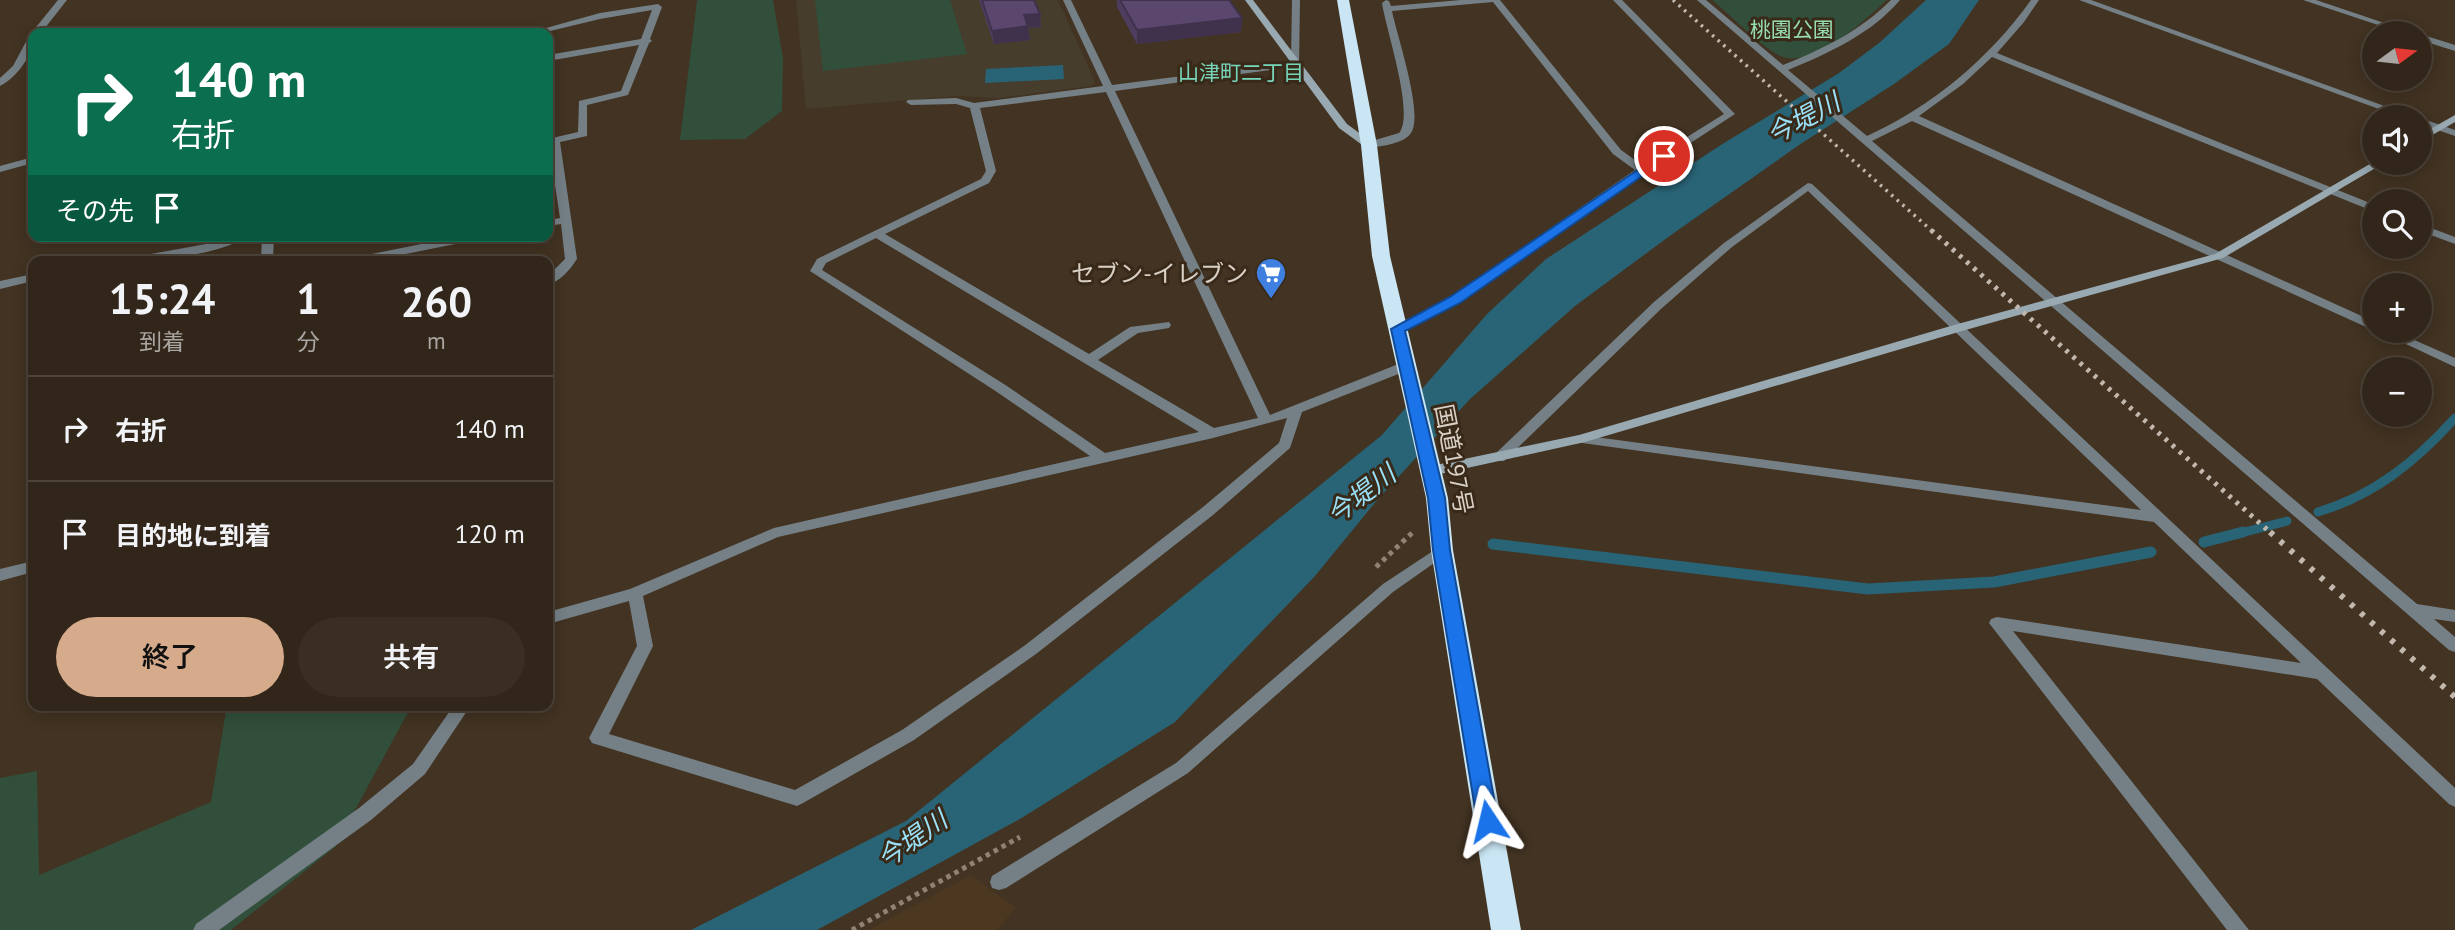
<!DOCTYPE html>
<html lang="ja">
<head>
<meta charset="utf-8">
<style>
	:root { --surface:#32261a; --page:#3a2e23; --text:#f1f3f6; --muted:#a8a5a2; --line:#4d4339; --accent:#d6ab8b }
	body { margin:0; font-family:"PT Sans","Noto Sans JP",sans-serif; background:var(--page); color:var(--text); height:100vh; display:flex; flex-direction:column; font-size:26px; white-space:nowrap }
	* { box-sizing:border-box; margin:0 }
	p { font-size:23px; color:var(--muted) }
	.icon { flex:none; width:38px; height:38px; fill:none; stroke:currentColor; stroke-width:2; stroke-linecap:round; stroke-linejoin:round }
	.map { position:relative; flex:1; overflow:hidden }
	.panel { position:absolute; left:28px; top:256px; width:525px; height:455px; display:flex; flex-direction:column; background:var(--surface); border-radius:14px; box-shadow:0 4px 18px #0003,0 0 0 2px var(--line) }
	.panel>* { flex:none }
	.top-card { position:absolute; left:28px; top:28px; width:525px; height:214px; border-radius:14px; box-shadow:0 4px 18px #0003,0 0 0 2px var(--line); background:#0b6e4f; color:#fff; overflow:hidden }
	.needle { width:46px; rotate:75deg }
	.buttons { position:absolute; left:2362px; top:21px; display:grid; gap:14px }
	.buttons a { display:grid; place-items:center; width:70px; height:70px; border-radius:50%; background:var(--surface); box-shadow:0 4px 18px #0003,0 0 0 2px var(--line); font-size:35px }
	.pin { position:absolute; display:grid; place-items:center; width:60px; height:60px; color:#fff; margin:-30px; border:4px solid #fff; border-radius:50%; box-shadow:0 2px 7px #0007 }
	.me { position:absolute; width:77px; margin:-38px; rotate:350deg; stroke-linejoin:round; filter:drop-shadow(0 0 5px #0008) }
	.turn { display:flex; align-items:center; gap:24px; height:147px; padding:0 28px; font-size:32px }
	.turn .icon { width:91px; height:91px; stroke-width:2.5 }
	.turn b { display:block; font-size:49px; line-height:60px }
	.then { display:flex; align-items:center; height:66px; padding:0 28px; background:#0003; gap:14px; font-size:26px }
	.eta { display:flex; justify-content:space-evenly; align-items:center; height:119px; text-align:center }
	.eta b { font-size:42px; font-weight:600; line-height:49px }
	.action { display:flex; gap:14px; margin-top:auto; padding:14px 28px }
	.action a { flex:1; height:80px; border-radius:42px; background:var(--accent); color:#111; font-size:28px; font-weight:600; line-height:80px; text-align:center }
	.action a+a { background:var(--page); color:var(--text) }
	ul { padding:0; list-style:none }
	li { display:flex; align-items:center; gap:21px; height:105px; padding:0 28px; border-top:2px solid var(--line) }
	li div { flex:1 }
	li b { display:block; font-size:26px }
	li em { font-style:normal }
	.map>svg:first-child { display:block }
</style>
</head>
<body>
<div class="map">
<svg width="2455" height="930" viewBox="0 0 2455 930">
	<rect width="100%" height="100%" fill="#423322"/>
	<path fill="#4c3821" d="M971,875L1016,908L997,930H868Z"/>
	<path fill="#463d2c" d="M796,0H1058L1095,82L1091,86L998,98L958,96L806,109Z"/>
	<path fill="#314f3b" d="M697,0H773L783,58L782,111L745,139L680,140Z
		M815,0H950L967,54L823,71Z
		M1712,0H1887C1865,20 1812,70 1780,56C1764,49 1728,13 1712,0Z
		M227,705H412L335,847L231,930H0V778L37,771L39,875L211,802Z"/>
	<path fill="#296476" d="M1926,0H1979L1949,44L1894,84L1802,143L1671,235L1575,306L1470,399L1378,499L1315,576L1175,722L1020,819L817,930H691L906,821L1382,435L1487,314L1546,259L1724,143L1839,73L1879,43Z
		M1063,65L1064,79L985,83L986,69Z"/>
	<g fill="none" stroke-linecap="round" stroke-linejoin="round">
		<path stroke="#296476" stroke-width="9" d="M2318,512C2375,495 2416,461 2455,418
			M2237,534L2287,521"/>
		<path stroke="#296476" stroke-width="11" d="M2204,542L2243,532
			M1493,544L1868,589L1994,582L2151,552"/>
		<path stroke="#8f8375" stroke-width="5" stroke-dasharray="4.5 4.5" stroke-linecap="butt" d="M1376,567L1413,532
			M852,930L1020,837"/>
		<path fill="#758086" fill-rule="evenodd" d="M58,0H67L41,33L33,35V31Z
			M1063,0H1071L1112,85L1291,62L1292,0H1300L1299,66L1115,91L1270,415L1401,363L1406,362L1412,366L1411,369L1302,412L1290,448L1213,515L1036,654L914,740L803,803L797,806L592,743L589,738L637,646L629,601L548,624V612L630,589L774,528L1090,456L997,392L810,271L817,259L981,179L986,171L970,108L956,104L911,105L906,102L908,100L956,98L974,103L1103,86ZM1106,92L1258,418L1214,428L1098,360L1138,333L1169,328L1171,325L1169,322L1130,327L1089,354L885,234L989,183L996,171L980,108ZM876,238L1199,432L1105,453L1007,386L822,270L826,263ZM1287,418L1279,443L1203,507L1024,646L902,730L795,790L609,734L653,646L643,596L778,537L1213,438Z
			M1386,0L1389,1L1391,6L1461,0H1500L1621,150L1642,165L1724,114L1613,0H1622L1735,114L1646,172L1459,303L1402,332H1394L1392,329L1394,326L1451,297L1635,170L1613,154L1493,2L1392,11C1397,36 1424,114 1411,133C1404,144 1377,148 1365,147V143L1399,133C1415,114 1386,30 1382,3Z
			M1697,0H1706L1783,65C1823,49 1860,31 1891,0H1900C1871,34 1829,53 1788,70L1867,136C1931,107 1989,59 2031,0H2039L2024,22L1997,53L2375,205V212L1992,57L1963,84L1919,116L2375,322V331L1912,121L1872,141L2417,604L2455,610V622L2434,619L2455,637V652L2449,650Z
			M2079,0H2091L2415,117H2401Z
			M2303,0H2316L2414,33H2402Z
			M658,4L662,7L650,39L652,41L649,43L628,95L587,105V136L560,142L577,259C570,270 560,281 548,285V276L565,259L561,224L548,226V220L560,218L548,139L578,132L579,101L621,91L639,45L548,61V55L641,39L652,10L600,19L542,33H528L600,13Z
			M2420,34L2455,45V51L2420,40Z
			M33,35C34,55 17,77 0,86V78L13,66L28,38Z
			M2420,118L2455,130V136L2420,124Z
			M33,157V163L0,172V166Z
			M1808,183L1812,184L2455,788V807L2449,804L2317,679L2013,631L2249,930H2227L1989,623L1991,619L1997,617L2301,663L2154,522L1575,442L1573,439L1580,435L2141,510L1808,191L1732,247L1662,308L1504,461H1494L1492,458L1494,455L1654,302L1724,243Z
			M2420,224L2455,237V244L2420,231Z
			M231,236H246C223,255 154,261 123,261L129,258L217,242Z
			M262,236H274L273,261H261Z
			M461,236H485L480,239L371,261H346L352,258Z
			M33,274V281L0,289V281Z
			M2378,331H2394L2455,358V367Z
			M1442,545L1447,546L1449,550L1447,554L1393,592L1188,773L1006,888L999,890L992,888L990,882L992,876L1176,763L1383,584Z
			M33,561V572L0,581V569Z
			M454,705H471L425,774L371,820L219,930H193L196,924L359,808L413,764Z"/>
		<path fill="#98a9b2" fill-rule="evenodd" d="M1245,0H1253L1347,124L1373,143V147H1365L1339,128Z
			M2455,115V122L2420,142V135Z
			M2375,161L2384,163L2223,258L1962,331L1585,442L1431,476L1424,471L1431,466L1579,435L1954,325L2215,254Z"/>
		<path fill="#cae6f4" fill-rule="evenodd" d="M1337,0H1349L1377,145L1390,256L1448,498L1453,550L1521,930H1491L1431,550L1426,498L1372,256L1361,145Z"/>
		<path stroke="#c2b8ad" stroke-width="3.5" stroke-dasharray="2.5 5" stroke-linecap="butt" d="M1673,0L1932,231"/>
		<path stroke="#c2b8ad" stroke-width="5" stroke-dasharray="3.5 6" stroke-linecap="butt" d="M1931,230L2272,534"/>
		<path stroke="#c2b8ad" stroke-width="6" stroke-dasharray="4.5 9" stroke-linecap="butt" d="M2270,532L2455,697"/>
	</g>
	<path fill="#4e3d5f" d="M979,0H1034L1040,14L1041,27L1028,28L1030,40L994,44Z
		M1117,0H1229L1242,18L1241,32L1137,44L1117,7Z"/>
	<path fill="#40324d" d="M1040,14L1041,27L1028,28L1030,40L994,44L992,31L1024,15Z
		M1242,18L1241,32L1137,44V30Z"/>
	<path fill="#5b476e" stroke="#40324d" stroke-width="2" d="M982,0H1034L1040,14L1024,15L1028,26L992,31Z
		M1120,0H1229L1242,18L1137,30Z"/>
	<path fill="#1a73e8" stroke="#114b97" stroke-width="2" d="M1664,152L1668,153V158L1460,303L1405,331L1445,498L1450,550L1498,821L1495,828L1488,830L1480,828L1477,821L1433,550L1428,498L1391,329L1450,297Z"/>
	<defs>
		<g id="supermarket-pin" transform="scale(1.575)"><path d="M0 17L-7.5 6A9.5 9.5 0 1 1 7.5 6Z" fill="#3f7fe0" stroke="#382919"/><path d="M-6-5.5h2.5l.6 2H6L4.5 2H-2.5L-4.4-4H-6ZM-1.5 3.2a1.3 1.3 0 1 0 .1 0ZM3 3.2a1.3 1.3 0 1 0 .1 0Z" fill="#fff"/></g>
	</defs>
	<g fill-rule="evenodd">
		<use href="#supermarket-pin" x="1271" y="273"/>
	</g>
	<g text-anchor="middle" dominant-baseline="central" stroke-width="6" stroke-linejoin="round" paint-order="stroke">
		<g font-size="21" fill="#96dcad" stroke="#382919">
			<text x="1792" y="29">桃園公園</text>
		</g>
		<g font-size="21" fill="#77d6ba" stroke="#382919">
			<text x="1241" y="72">山津町二丁目</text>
		</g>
		<g font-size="24" fill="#d9d0c6" stroke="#382919" text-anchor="end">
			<text x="1248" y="273">セブン-イレブン</text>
		</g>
		<g font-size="24" fill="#d9d0c6" stroke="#382919">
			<text transform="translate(1454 459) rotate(79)">国道197号</text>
		</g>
		<g font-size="26" font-style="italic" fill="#9ae1f8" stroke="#382919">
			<text transform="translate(1803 118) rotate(-28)">今堤川</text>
			<text transform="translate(1361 494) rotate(-37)">今堤川</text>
			<text transform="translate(912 839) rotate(-35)">今堤川</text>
		</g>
	</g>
</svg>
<div class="buttons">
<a><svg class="needle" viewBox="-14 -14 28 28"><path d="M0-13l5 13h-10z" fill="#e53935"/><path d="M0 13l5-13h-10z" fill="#a8a5a2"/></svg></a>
<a><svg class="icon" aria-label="sound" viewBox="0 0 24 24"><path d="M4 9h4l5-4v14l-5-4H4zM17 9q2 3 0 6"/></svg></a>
<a><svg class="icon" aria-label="search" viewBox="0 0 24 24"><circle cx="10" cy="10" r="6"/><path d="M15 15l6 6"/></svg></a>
<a>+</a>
<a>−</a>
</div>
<div class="pin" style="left:1664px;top:156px;background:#d93025"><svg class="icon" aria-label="arrive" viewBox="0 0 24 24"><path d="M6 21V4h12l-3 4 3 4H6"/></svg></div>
<svg class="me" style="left:1488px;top:821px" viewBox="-20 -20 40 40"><path d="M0-17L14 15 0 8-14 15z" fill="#1a73e8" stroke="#fff" stroke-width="4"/></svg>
<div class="top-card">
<div class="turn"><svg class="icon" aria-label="right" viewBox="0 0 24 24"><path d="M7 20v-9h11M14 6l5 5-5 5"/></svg><div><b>140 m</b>右折</div></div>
<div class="then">その先<svg class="icon" aria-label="arrive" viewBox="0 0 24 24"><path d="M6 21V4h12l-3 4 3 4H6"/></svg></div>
</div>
<section class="panel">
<div class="eta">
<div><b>15:24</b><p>到着</p></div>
<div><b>1</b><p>分</p></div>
<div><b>260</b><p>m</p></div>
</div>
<ul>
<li><svg class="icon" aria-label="right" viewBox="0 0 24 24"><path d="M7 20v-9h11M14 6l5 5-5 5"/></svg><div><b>右折</b></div><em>140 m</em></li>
<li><svg class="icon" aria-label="arrive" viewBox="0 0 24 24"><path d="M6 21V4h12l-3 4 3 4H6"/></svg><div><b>目的地に到着</b></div><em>120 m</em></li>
</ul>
<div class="action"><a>終了</a><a>共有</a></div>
</section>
</div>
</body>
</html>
